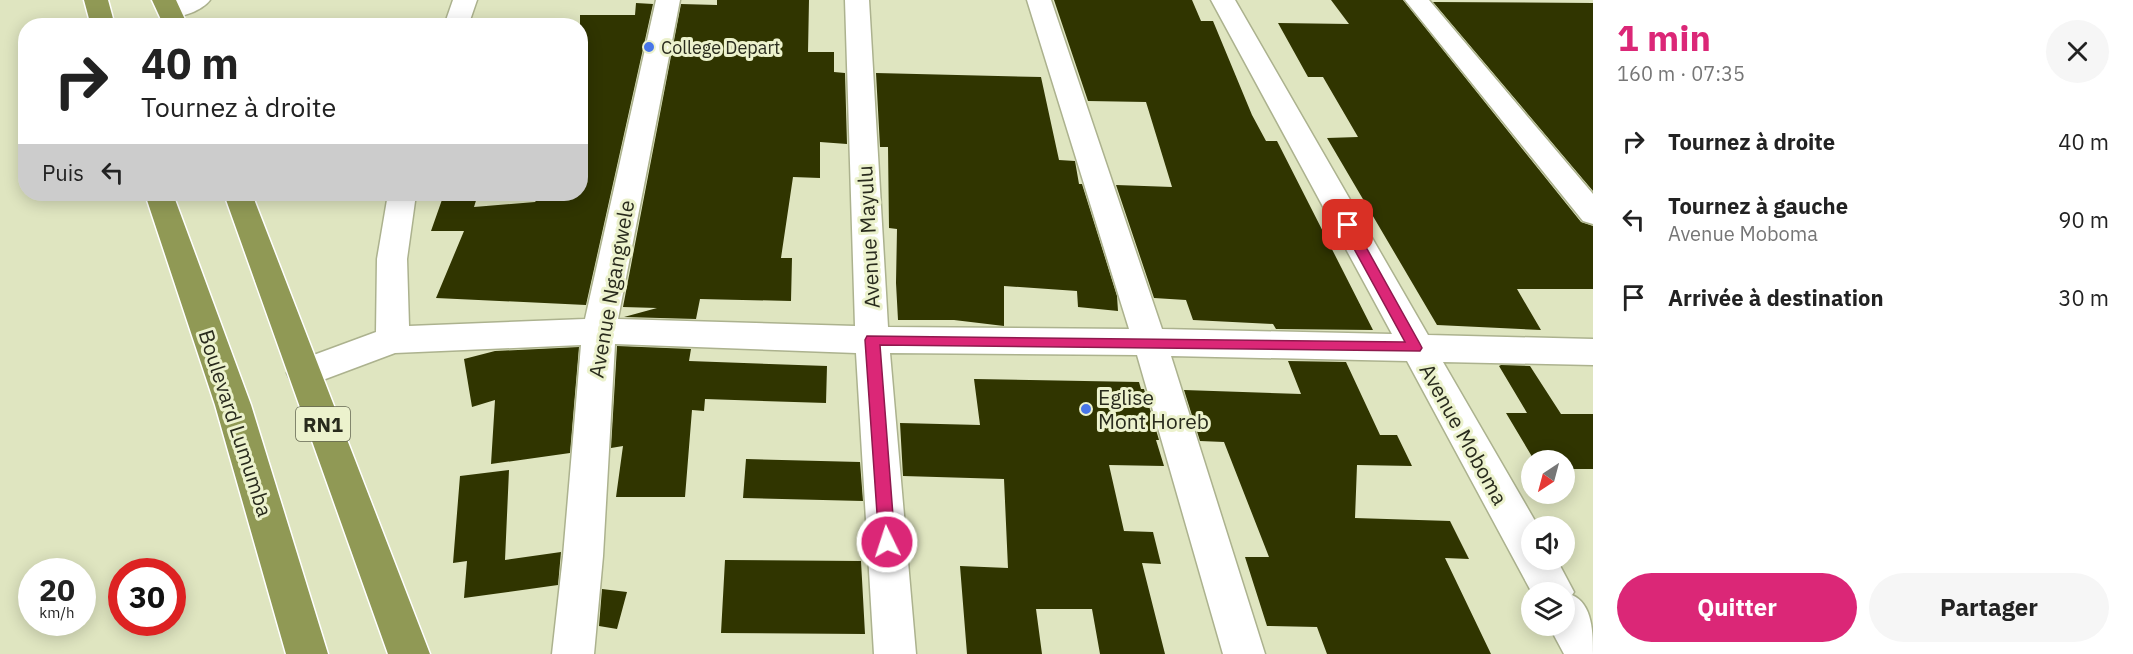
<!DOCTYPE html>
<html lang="fr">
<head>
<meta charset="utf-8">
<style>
	:root { --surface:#fff; --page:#f6f6f6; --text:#222; --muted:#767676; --accent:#db2777 }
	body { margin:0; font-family:"IBM Plex Sans",sans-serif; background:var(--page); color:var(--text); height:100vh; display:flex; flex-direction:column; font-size:22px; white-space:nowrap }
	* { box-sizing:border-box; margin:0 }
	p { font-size:20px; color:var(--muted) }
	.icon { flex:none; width:33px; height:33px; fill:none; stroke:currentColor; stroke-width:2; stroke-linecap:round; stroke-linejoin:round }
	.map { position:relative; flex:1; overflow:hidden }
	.drawer { display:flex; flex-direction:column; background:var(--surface); width:540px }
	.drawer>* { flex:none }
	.top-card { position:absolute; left:18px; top:18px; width:570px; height:183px; border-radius:24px; box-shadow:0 3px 15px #0003; background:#fff; color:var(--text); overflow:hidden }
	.needle { width:39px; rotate:216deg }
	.fabs { position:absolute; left:1521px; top:450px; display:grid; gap:12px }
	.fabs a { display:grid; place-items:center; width:54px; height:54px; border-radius:50%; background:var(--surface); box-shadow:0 3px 15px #0003; font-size:30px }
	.speed { position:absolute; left:18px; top:558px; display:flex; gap:12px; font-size:30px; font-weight:700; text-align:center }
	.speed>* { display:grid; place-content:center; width:78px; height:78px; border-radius:50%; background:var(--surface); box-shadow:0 3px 15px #0003; line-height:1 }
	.speed small { font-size:15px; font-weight:400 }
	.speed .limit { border:9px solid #d22; background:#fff; color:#111 }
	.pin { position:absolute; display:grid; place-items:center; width:51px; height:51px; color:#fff; margin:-26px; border-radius:12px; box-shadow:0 3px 9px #0006 }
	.me { position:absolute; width:66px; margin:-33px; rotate:356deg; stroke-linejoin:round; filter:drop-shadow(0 0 4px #0008) }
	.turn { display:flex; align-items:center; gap:21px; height:126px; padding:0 24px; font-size:27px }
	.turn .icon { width:78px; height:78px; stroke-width:2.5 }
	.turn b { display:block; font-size:42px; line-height:51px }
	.then { display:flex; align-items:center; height:57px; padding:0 24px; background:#0003; gap:12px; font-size:22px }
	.round { display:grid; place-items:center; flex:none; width:63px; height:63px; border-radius:32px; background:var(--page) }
	.overview { display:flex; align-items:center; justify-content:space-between; height:102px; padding:0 24px }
	h1 { font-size:36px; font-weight:700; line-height:45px; color:var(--accent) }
	.action { display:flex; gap:12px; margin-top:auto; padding:12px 24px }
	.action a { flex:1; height:69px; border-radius:36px; background:var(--accent); color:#fff; font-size:24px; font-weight:700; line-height:69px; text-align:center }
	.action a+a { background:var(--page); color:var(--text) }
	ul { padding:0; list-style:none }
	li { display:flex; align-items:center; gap:18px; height:78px; padding:0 24px }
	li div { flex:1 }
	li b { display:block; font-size:22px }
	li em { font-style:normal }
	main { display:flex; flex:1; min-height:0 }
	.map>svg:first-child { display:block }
</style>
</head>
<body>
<main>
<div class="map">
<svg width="1593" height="654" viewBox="0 0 1593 654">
	<rect width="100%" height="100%" fill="#dfe5c0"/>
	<path fill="#303500" d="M717,0H809L808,52H834V72L845,73L847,144L820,142V178L793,177L781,258H792L791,301L700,299L696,319L624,317L657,308L623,307L681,4L717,5Z
		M1054,0H1192L1201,21H1213L1252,115L1266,141H1277L1373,330L1276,329L1273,324L1193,320L1186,300L1154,298L1116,185L1172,187L1146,102L1088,101Z
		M1331,0H1403L1581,222L1593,226V289H1517L1541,330L1437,325L1327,138L1358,137L1323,77H1308L1278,23L1349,24Z
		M1433,2L1593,3V191Z
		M636,3L653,4L586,305L436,298L464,231H431L444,194H478L474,207L535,202L542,194H580V15H635Z
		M876,73L1041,77L1059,160L1075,161L1079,184H1082L1117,296L1118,311L1078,307L1077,291L1004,286V326L954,320H898L896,283L897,229L889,228L888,147H880Z
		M617,346L691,349L689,361L827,366L826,403L705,399L704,411L692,410L685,497H616L623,446L611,448Z
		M579,347L570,453L491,464L495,400L472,407L464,359L495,351Z
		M1288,361L1346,362L1380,435H1397L1412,466L1357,465L1355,518L1450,521L1469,559L1445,558L1491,654H1327L1317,627L1267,626L1245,557H1269L1224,442L1200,441L1184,390L1301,394Z
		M1501,365L1530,366L1561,414H1593V469H1564V460H1534L1506,413H1527L1499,366Z
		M974,379L1139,382L1141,389H1144L1159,440H1156L1164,466L1109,465L1124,531L1153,532L1161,564L1142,563L1165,654H1100L1092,609H1036L1042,654H967L960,566L1008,568L1004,479L903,476L900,423L980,425Z
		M746,459L860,462L863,501L743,498Z
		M509,470L505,560L561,552L558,585L464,598L467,561L453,563L460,476Z
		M725,560L861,561L865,634L721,633Z
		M602,589L627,592L617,629L599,626Z"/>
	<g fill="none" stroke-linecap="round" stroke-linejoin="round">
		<g stroke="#acb28e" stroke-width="3">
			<path id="minor" d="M178,0H210C201,12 175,20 162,17L158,12L162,7Z
				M453,0H477L468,26H444Z
				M656,0H680L618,319L855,326L845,0H869L888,327L1129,329L1027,0H1051L1162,329L1392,334L1211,0H1235L1428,335L1593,339V365L1443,362L1538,526H1532V560H1557L1574,592L1572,595C1593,604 1593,634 1593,654H1564L1549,626H1564V592L1532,593L1407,361L1171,356L1265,654H1223L1137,355L890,353L916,654H874L856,353L615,344L603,556L594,654H552L563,556L581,345L395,353L304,387L292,383L287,373L292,363L376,332L377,259L388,194H416L407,259L409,326L585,319Z
				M1405,0H1429L1593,194V224L1583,221Z"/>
		</g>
		<g stroke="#fff" stroke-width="3">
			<path id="highway" d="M84,0H108L115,26H91Z
				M152,0H176L188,26H164Z
				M145,194H173L251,405L328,654H286L215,405Z
				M224,194H252L430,654H388Z"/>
		</g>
		<use href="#minor" fill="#fff" fill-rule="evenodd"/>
		<use href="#highway" fill="#909955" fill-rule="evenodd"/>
	</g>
	<path fill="#db2777" stroke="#8e194d" stroke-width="1.5" d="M1348,220L1352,222L1420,344L1422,348L1420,351L880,345L895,542L893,547L887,549L881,547L879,542L865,340L867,336L1405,342L1341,225Z"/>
	<g fill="#4876e8" stroke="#ecf2cd" stroke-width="2">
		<circle cx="649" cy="47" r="6"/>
		<circle cx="1086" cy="409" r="6"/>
	</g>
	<g text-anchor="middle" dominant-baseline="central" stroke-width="6" stroke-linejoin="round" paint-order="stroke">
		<g font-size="18" fill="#292b1d" stroke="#ecf2cd" text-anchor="start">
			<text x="661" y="47">College Depart</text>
		</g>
		<rect fill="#ecf2cd" stroke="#646752" stroke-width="1.5" x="296" y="407" width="54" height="34" rx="4.5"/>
		<g font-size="20" font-weight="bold" fill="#292b1d">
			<text x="323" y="424">RN1</text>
		</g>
		<g font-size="21" fill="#292b1d" stroke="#ecf2cd">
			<text transform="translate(868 237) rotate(-93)">Avenue Mayulu</text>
			<text transform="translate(611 289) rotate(-80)">Avenue Ngangwele</text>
			<text transform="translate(236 423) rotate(72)">Boulevard Lumumba</text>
			<text transform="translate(1464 434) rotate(61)">Avenue Moboma</text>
		</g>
		<g font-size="21" fill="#292b1d" stroke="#ecf2cd" text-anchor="start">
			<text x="1098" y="397">Eglise<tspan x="1098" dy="24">Mont Horeb</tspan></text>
		</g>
	</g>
</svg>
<div class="fabs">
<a><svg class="needle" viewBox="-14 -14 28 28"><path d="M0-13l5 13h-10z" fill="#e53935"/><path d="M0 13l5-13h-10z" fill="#767676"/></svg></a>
<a><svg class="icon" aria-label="sound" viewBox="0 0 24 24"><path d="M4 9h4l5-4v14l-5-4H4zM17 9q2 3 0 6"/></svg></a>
<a><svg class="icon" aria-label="layers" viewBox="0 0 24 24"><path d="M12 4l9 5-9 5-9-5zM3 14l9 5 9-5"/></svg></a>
</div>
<div class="speed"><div>20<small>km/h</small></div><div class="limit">30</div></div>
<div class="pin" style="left:1348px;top:225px;background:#d93025"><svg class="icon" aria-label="arrive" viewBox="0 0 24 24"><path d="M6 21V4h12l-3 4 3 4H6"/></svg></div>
<svg class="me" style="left:887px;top:542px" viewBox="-20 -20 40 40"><circle r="17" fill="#db2777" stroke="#fff" stroke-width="3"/><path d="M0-11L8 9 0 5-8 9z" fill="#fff"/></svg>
<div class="top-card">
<div class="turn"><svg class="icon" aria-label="right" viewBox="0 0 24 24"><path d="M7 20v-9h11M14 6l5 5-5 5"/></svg><div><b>40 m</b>Tournez à droite</div></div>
<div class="then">Puis<svg class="icon" aria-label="left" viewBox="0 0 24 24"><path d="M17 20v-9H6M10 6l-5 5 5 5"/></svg></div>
</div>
</div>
<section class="drawer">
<div class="overview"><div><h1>1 min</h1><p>160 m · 07:35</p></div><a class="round"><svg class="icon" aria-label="close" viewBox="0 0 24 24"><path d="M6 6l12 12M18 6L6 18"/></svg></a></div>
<ul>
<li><svg class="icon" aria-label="right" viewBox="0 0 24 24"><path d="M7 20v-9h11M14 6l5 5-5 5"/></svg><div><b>Tournez à droite</b></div><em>40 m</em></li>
<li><svg class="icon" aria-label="left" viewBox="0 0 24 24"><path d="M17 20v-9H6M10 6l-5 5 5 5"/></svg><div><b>Tournez à gauche</b><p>Avenue Moboma</p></div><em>90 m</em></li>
<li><svg class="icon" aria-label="arrive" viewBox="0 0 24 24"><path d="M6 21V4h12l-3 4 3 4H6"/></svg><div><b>Arrivée à destination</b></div><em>30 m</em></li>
</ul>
<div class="action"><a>Quitter</a><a>Partager</a></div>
</section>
</main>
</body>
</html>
